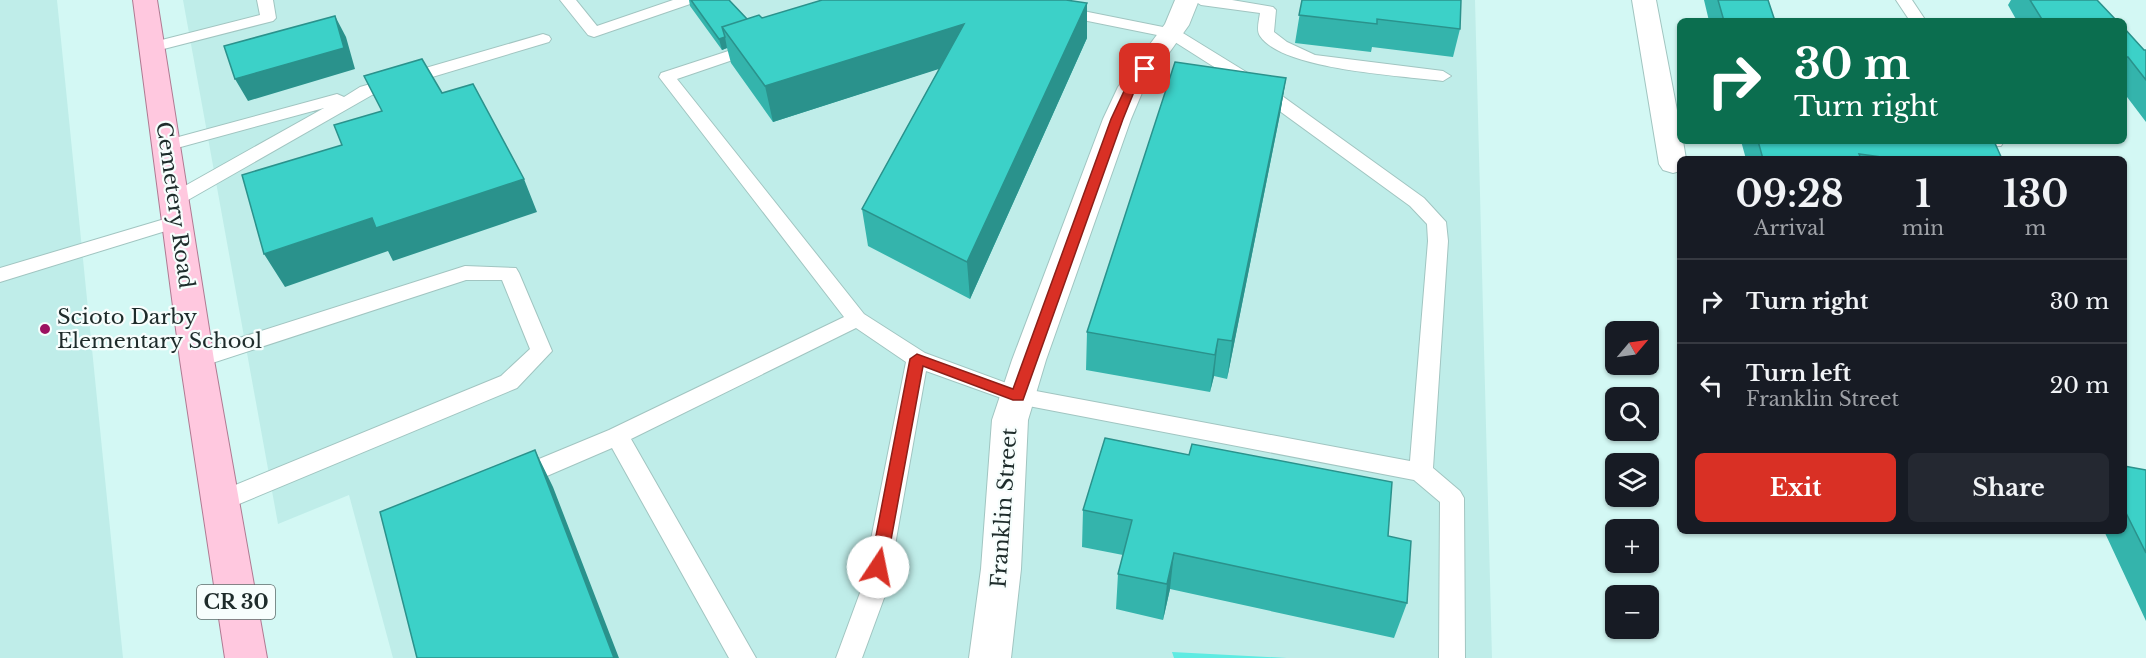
<!DOCTYPE html>
<html lang="en">
<head>
<meta charset="utf-8">
<style>
	:root { --surface:#171b24; --page:#242831; --text:#f1f3f6; --muted:#9ea1a6; --line:#363941; --accent:#d93025 }
	body { margin:0; font-family:"Libre Baskerville",serif; background:var(--page); color:var(--text); height:100vh; display:flex; flex-direction:column; font-size:22px; white-space:nowrap }
	* { box-sizing:border-box; margin:0 }
	p { font-size:20px; color:var(--muted) }
	.icon { flex:none; width:33px; height:33px; fill:none; stroke:currentColor; stroke-width:2; stroke-linecap:round; stroke-linejoin:round }
	.map { position:relative; flex:1; overflow:hidden }
	.panel { position:absolute; left:1677px; top:156px; width:450px; height:378px; display:flex; flex-direction:column; background:var(--surface); border-radius:9px; box-shadow:0 2px 4px #0004 }
	.panel>* { flex:none }
	.banner { position:absolute; left:1677px; top:18px; width:450px; height:126px; border-radius:9px; box-shadow:0 2px 4px #0004; background:#0b6e4f; color:#fff; overflow:hidden }
	.needle { width:39px; rotate:61deg }
	.tools { position:absolute; left:1605px; top:321px; display:grid; gap:12px }
	.tools a { display:grid; place-items:center; width:54px; height:54px; border-radius:9px; background:var(--surface); box-shadow:0 2px 4px #0004; font-size:30px }
	.pin { position:absolute; display:grid; place-items:center; width:51px; height:51px; color:#fff; margin:-26px; border-radius:12px; box-shadow:0 3px 9px #0006 }
	.me { position:absolute; width:66px; margin:-33px; rotate:11deg; stroke-linejoin:round; filter:drop-shadow(0 0 4px #0008) }
	.turn { display:flex; align-items:center; gap:21px; height:126px; padding:0 18px; font-size:27px }
	.turn .icon { width:78px; height:78px; stroke-width:2.5 }
	.turn b { display:block; font-size:42px; line-height:51px }
	.eta { display:flex; justify-content:space-evenly; align-items:center; height:102px; text-align:center }
	.eta b { font-size:36px; font-weight:800; line-height:42px }
	.action { display:flex; gap:12px; margin-top:auto; padding:12px 18px }
	.action a { flex:1; height:69px; border-radius:9px; background:var(--accent); color:#fff; font-size:24px; font-weight:800; line-height:69px; text-align:center }
	.action a+a { background:var(--page); color:var(--text) }
	ul { padding:0; list-style:none }
	li { display:flex; align-items:center; gap:18px; height:84px; padding:0 18px; border-top:2px solid var(--line) }
	li div { flex:1 }
	li b { display:block; font-size:22px }
	li em { font-style:normal }
	.map>svg:first-child { display:block }
</style>
</head>
<body>
<div class="map">
<svg width="2146" height="658" viewBox="0 0 2146 658">
	<rect width="100%" height="100%" fill="#d3f8f4"/>
	<path fill="#bfede9" d="M0,0H57L123,658H0Z
		M183,0H1475L1492,658H393L349,495L278,524Z"/>
	<path fill="#5eebe2" d="M1172,652L1287,658H1174Z"/>
	<g fill="none" stroke-linecap="round" stroke-linejoin="round">
		<g stroke="#a1c5c1" stroke-width="2">
			<path id="lane" d="M257,0H273L276,18L273,21L152,52L144,47L146,44L260,15Z
				M560,0H576L597,26L673,0H696L693,3L594,37L588,35Z
				M1193,0H1232L1273,7L1276,10L1274,32L1287,42L1315,55L1443,71L1451,76L1443,81C1403,76 1282,70 1260,36C1256,31 1259,20 1260,13L1201,5Z
				M1896,0H1912L1926,21H1910Z
				M1058,6L1178,30L1264,83L1424,198L1446,222L1448,241L1433,468L1460,491L1464,498L1465,658H1439L1440,502L1414,480L1018,404L926,371L887,590L862,658H836L861,590L906,362L856,328L631,439L756,658H729L612,448L526,485L518,487L510,485L506,478L510,471L609,430L844,317L659,77L661,73L756,42L762,44L764,47L762,50L677,79L864,314L925,353L1020,388L1410,461L1428,241L1427,224L1410,206L1252,91L1167,37L1053,14L1050,11Z
				M543,34L549,36L551,39L549,42L372,95L181,204H167L165,200L167,196L324,108L166,151L160,150L157,146L160,142L337,94L344,97L360,87Z
				M1986,141H2004L2001,146H1989Z
				M178,215L185,217L188,221L185,225L0,282V268Z
				M465,266L516,268L519,273L552,351L517,388L227,509L219,512L211,509L207,502L211,495L501,376L530,349L502,280H466L197,368L189,366L186,360L189,354Z"/>
		</g>
		<g stroke="#a1c5c1" stroke-width="2">
			<path id="street" d="M1175,0H1199L1189,25L1144,88L1131,119L1046,360L1028,420L1021,569L1011,658H969L981,569L992,420L1012,360L1103,119L1118,87L1165,24Z
				M1632,0H1656L1680,126V141H1683L1686,159H1680V171L1673,173L1663,170L1659,164Z"/>
		</g>
		<g stroke="#b07a92" stroke-width="2">
			<path id="primary" d="M133,0H157L214,360L267,658H225L180,360Z"/>
		</g>
		<use href="#lane" fill="#fff" fill-rule="evenodd"/>
		<use href="#street" fill="#fff" fill-rule="evenodd"/>
		<use href="#primary" fill="#ffc8df" fill-rule="evenodd"/>
	</g>
	<path fill="#34b4ac" d="M689,0H729L747,19L1087,3V38L970,299L868,246L862,209L940,68L773,122L731,63L727,48L722,50L690,6Z
		M1302,0L1460,29L1453,57L1372,47L1371,52L1295,43Z
		M1704,0H1768L1775,21H1709Z
		M2011,0H2030L2117,21H2017L2008,5Z
		M2124,28L2144,50H2146V122L2124,93Z
		M1286,78L1280,114L1227,379L1214,376L1210,392L1086,370L1087,332Z
		M1741,141H1994L2002,159H1746Z
		M2124,466L2146,470V621L2105,533L2093,531H2124Z
		M1083,510L1388,536L1407,603L1394,638L1170,589L1163,620L1116,609L1118,574L1123,555L1082,547Z"/>
	<path fill="#2a928c" d="M1087,3V38L970,299L967,262Z
		M335,16L346,37L355,69L248,101L235,79Z
		M964,24L967,60L773,122L765,86Z
		M725,37L727,48L722,50L719,39Z
		M1286,78L1280,114L1227,379L1232,341Z
		M524,179L537,212L393,261L388,251L285,287L264,254L372,218Z
		M1218,339L1214,376L1210,392L1215,355Z
		M535,450L553,487L619,658H614Z
		M1174,553L1170,589L1163,620L1167,584Z"/>
	<path fill="#3cd1c8" stroke="#2a928c" stroke-width="1.5" d="M691,0H729L747,19L722,27L725,37L719,39Z
		M822,0H1066L1087,3L967,262L862,209L964,24L765,86L722,27L759,15L762,18Z
		M1302,0H1461L1460,29L1377,19V24L1299,15Z
		M1718,0H1768L1775,21H1724Z
		M2030,0H2097L2117,21H2043Z
		M335,16L344,48L235,79L224,46Z
		M2124,28L2144,50H2146V80L2128,57H2124Z
		M422,59L442,93L473,84L524,179L376,228L372,218L264,254L242,175L342,145L334,125L382,111L364,76Z
		M1175,62L1286,78L1232,341L1218,339L1215,355L1087,332Z
		M1758,141H1994L2002,159H1896L1859,154L1861,159H1763Z
		M1105,438L1189,455L1192,444L1392,482L1388,536L1411,541L1407,603L1174,553L1167,584L1118,574L1132,520L1083,510Z
		M535,450L614,658H417L380,512Z
		M2124,466L2146,470V553L2126,513L2124,512Z"/>
	<path fill="#d93025" stroke="#8d1f18" stroke-width="1.5" d="M1145,65L1150,69L1136,87L1123,119L1023,400H1013L923,366L886,567L884,572L878,574L872,572L870,567L910,359L917,354L1013,389L1111,119L1126,87L1141,66Z"/>
	<circle fill="#9c1261" stroke="#f7fefd" stroke-width="2" cx="45" cy="329" r="6"/>
	<g text-anchor="middle" dominant-baseline="central" stroke-width="4.5" stroke-linejoin="round" paint-order="stroke">
		<rect fill="#f7fefd" stroke="#5f6b6a" stroke-width="1.5" x="197" y="585" width="78" height="34" rx="4.5"/>
		<g font-size="20" font-weight="bold" fill="#1e2c2b">
			<text x="236" y="602">CR 30</text>
		</g>
		<g font-size="21" fill="#1e2c2b" stroke="#f7fefd">
			<text transform="translate(175 205) rotate(82)">Cemetery Road</text>
			<text transform="translate(1004 508) rotate(-86)">Franklin Street</text>
		</g>
		<g font-size="21" fill="#1e2c2b" stroke="#f7fefd" text-anchor="start">
			<text x="57" y="317">Scioto Darby<tspan x="57" dy="24">Elementary School</tspan></text>
		</g>
	</g>
</svg>
<div class="tools">
<a><svg class="needle" viewBox="-14 -14 28 28"><path d="M0-13l5 13h-10z" fill="#e53935"/><path d="M0 13l5-13h-10z" fill="#9ea1a6"/></svg></a>
<a><svg class="icon" aria-label="search" viewBox="0 0 24 24"><circle cx="10" cy="10" r="6"/><path d="M15 15l6 6"/></svg></a>
<a><svg class="icon" aria-label="layers" viewBox="0 0 24 24"><path d="M12 4l9 5-9 5-9-5zM3 14l9 5 9-5"/></svg></a>
<a>+</a>
<a>−</a>
</div>
<div class="pin" style="left:1145px;top:69px;background:#d93025"><svg class="icon" aria-label="arrive" viewBox="0 0 24 24"><path d="M6 21V4h12l-3 4 3 4H6"/></svg></div>
<svg class="me" style="left:878px;top:567px" viewBox="-20 -20 40 40"><circle r="19" fill="#fff"/><path d="M0-13L10 11 0 6-10 11z" fill="#d93025"/></svg>
<div class="banner">
<div class="turn"><svg class="icon" aria-label="right" viewBox="0 0 24 24"><path d="M7 20v-9h11M14 6l5 5-5 5"/></svg><div><b>30 m</b>Turn right</div></div>
</div>
<section class="panel">
<div class="eta">
<div><b>09:28</b><p>Arrival</p></div>
<div><b>1</b><p>min</p></div>
<div><b>130</b><p>m</p></div>
</div>
<ul>
<li><svg class="icon" aria-label="right" viewBox="0 0 24 24"><path d="M7 20v-9h11M14 6l5 5-5 5"/></svg><div><b>Turn right</b></div><em>30 m</em></li>
<li><svg class="icon" aria-label="left" viewBox="0 0 24 24"><path d="M17 20v-9H6M10 6l-5 5 5 5"/></svg><div><b>Turn left</b><p>Franklin Street</p></div><em>20 m</em></li>
</ul>
<div class="action"><a>Exit</a><a>Share</a></div>
</section>
</div>
</body>
</html>
